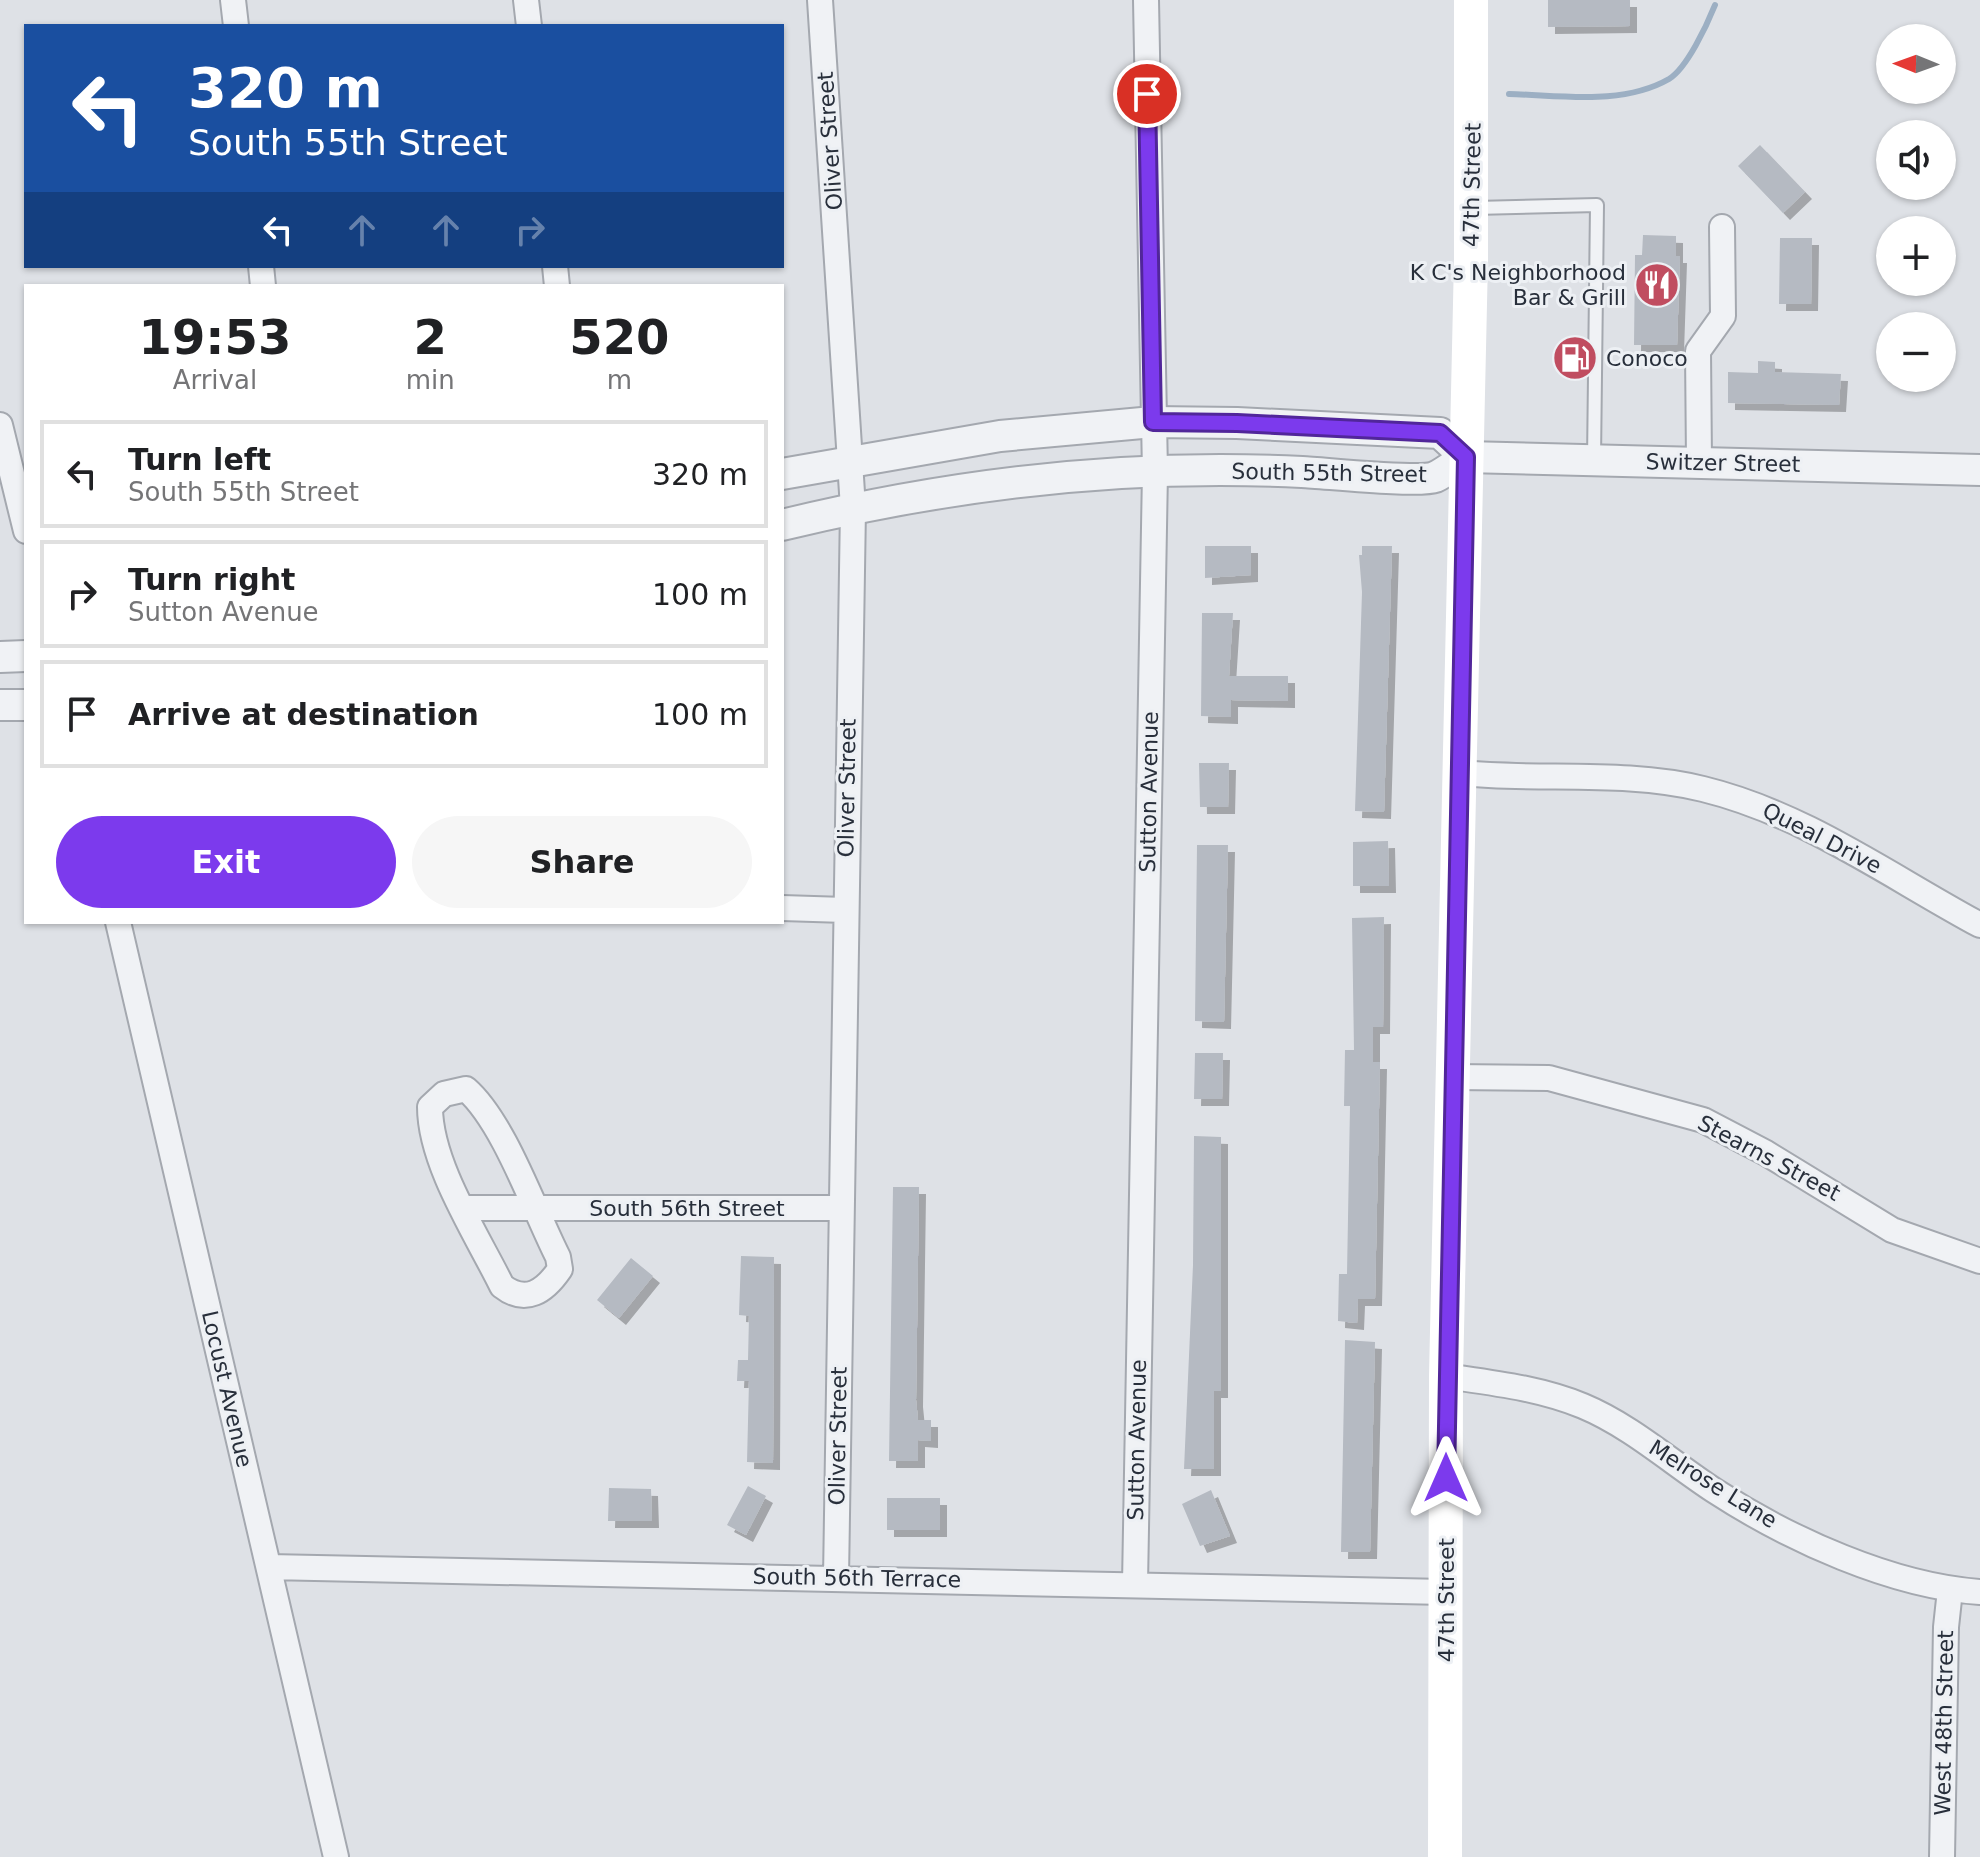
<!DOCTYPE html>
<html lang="en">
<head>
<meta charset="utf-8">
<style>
	:root { --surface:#fff; --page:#f6f6f6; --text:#202124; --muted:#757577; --line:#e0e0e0; --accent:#7c3aed }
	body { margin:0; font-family:"DejaVu Sans",sans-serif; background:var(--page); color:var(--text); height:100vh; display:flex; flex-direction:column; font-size:30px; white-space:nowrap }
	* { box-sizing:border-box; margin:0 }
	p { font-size:26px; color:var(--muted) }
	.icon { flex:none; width:44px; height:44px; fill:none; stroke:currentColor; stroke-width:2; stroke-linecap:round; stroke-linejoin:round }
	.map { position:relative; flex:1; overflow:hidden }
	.details { position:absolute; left:24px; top:284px; width:760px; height:640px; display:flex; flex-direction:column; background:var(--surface); border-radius:0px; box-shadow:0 2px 6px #0004 }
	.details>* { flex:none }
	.banner { position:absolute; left:24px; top:24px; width:760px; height:244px; border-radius:0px; box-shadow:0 2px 6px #0004; background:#1a4fa0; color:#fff; overflow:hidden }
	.needle { width:52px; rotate:271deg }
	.fabs { position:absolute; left:1876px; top:24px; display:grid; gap:16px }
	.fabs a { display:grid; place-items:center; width:80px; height:80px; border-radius:50%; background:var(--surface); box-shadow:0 2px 6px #0004; font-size:40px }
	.pin { position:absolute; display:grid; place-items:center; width:68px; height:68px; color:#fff; margin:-34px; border:4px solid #fff; border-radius:50%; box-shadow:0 2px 8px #0007 }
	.me { position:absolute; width:88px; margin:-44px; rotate:0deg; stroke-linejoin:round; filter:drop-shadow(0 0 6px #0008) }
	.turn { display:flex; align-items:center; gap:28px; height:168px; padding:0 32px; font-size:36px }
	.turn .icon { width:104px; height:104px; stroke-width:2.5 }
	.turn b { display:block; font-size:56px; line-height:68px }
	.lanes { display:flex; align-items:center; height:76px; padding:0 32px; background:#0003; justify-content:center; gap:40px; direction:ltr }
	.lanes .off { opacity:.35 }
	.eta { display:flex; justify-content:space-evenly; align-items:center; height:136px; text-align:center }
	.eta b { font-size:48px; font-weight:600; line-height:56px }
	.cta { display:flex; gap:16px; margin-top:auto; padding:16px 32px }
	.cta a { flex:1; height:92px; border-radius:48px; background:var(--accent); color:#fff; font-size:32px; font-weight:600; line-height:92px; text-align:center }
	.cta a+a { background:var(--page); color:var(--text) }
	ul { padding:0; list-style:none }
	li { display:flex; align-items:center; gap:24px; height:108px; margin:0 16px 12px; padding:0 16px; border:4px solid var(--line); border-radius:0px }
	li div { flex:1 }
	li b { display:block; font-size:30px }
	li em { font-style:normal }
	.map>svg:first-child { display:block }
</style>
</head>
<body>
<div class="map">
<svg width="1980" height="1857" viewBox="0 0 1980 1857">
	<defs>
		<filter id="shadow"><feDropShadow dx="7" dy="7" stdDeviation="0" flood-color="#0004"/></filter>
	</defs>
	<rect width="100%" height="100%" fill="#dee1e6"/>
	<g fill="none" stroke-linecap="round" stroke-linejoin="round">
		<path stroke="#9cafc3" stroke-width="6" d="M1509,94C1560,95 1622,106 1669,79C1687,68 1707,25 1715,5"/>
	</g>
	<path fill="#b5bac2" filter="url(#shadow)" d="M1548,0H1630V26L1548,27Z
		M1760,145L1805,192L1783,213L1738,166Z
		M1643,235L1676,236V256H1680L1677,345H1634L1635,255H1642Z
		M1780,238H1812L1811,304H1779Z
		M1758,361L1775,362V372L1841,374L1839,405L1728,403V372L1758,373Z
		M1205,546H1251V575L1205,578Z
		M1362,546H1392L1384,812L1355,811L1362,592L1359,555H1362Z
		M1202,613H1233L1229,676H1288V701L1231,700V717L1201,716Z
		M1199,763H1229L1228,807H1200Z
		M1388,841L1389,886H1353V842Z
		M1197,845H1228L1224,1022L1195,1021Z
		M1384,917L1383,1027H1373V1062H1380L1375,1299H1358L1357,1323L1338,1321L1339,1274H1347L1350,1106H1344L1345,1050H1354L1352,918Z
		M1195,1053H1223L1222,1099H1194Z
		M1194,1136L1221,1137V1391H1214V1469H1184L1193,1265Z
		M893,1187H919L916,1400L918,1420H931V1441L918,1440V1461H889Z
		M741,1256L774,1257L773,1463L747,1462L749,1381H737L738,1360H748L749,1316L739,1315Z
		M631,1258L653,1276L619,1318L597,1300Z
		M1345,1340L1375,1342L1370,1552H1341Z
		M748,1486L766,1496L746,1535L727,1525Z
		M609,1488L651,1489L652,1521H608Z
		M1211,1490L1230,1536L1200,1546L1182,1504Z
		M887,1498H940V1530H887Z"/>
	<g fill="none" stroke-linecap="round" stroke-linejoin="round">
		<g stroke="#a4a8af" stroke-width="16">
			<path id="service" d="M1475,208L1597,205L1594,460"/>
		</g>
		<g stroke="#a4a8af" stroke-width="28">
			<path id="minor" d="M233,0L236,26
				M526,0L529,26
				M820,0L853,508L836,1578
				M261,266L263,286
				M555,266L557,286
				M0,425L26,531
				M1699,462L1698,351L1723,316L1722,227
				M1461,773C1541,781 1625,770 1703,789C1805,814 1889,876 1980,925
				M782,908L845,910
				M118,922L336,1857
				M1453,1077L1549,1078L1703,1120L1766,1153L1892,1230L1980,1261
				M466,1089C504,1122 534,1210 558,1257L560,1269C545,1291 526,1305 502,1286C477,1235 430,1164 430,1107L444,1094Z
				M464,1208H840
				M1446,1376C1493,1383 1539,1388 1583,1406C1631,1426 1672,1463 1715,1491C1789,1539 1892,1586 1980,1592
				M269,1567L1445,1592
				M1135,1584L1155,472L1146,0
				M1942,1857L1946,1627L1950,1590"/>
		</g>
		<g stroke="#a4a8af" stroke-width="34">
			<path id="tertiary" d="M1466,457L1980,470
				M782,474L1000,436L1153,422L1237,423L1440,433L1466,457
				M782,525C951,484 1128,463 1302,472C1325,473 1419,483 1435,477C1446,472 1456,463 1466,457
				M0,657L26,656
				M0,705H26"/>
		</g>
		<use href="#service" stroke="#f0f2f5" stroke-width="12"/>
		<use href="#minor" stroke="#f0f2f5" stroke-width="24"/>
		<use href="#tertiary" stroke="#f0f2f5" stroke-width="30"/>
		<path stroke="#fff" stroke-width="34" d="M1445,1857L1446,1376L1471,259V0"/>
	</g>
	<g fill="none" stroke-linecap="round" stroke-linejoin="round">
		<g stroke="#51269a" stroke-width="20">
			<path id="route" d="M1147,94L1153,422L1237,423L1440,433L1466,457L1446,1478"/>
		</g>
		<use href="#route" stroke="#7c3aed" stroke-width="14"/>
	</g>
	<defs>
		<g id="restaurant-disc" transform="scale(2.3)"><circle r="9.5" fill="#c04d60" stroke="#edf0f4"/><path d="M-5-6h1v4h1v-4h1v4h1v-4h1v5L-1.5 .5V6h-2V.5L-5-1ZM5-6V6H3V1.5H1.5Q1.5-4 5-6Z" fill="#fff"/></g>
		<g id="fuel-disc" transform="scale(2.3)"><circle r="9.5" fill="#c04d60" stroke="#edf0f4"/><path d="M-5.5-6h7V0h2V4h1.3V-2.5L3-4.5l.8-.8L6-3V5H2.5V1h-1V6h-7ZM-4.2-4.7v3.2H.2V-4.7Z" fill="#fff"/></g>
	</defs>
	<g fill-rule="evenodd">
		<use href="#restaurant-disc" x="1657" y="285"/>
		<use href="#fuel-disc" x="1575" y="358"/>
	</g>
	<g text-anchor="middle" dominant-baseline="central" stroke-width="6" stroke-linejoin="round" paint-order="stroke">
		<g font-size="22" fill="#282f3b" stroke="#edf0f4">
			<text transform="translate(830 141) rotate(-94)">Oliver Street</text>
			<text transform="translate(1472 185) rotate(-89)">47th Street</text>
			<text transform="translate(1723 463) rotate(1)">Switzer Street</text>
			<text transform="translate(1329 473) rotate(1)">South 55th Street</text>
			<text transform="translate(847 788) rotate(-89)">Oliver Street</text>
			<text transform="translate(1149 792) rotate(-89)">Sutton Avenue</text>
			<text transform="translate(1822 838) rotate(27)">Queal Drive</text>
			<text transform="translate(1769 1158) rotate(28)">Stearns Street</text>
			<text x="687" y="1208">South 56th Street</text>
			<text transform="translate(227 1389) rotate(77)">Locust Avenue</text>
			<text transform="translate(838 1436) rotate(-89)">Oliver Street</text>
			<text transform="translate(1137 1440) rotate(-89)">Sutton Avenue</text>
			<text transform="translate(1713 1484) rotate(32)">Melrose Lane</text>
			<text transform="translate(857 1578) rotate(1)">South 56th Terrace</text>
			<text transform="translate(1446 1600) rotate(-90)">47th Street</text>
			<text transform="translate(1944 1723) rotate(-89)">West 48th Street</text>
		</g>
		<g font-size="22" fill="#282f3b" stroke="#edf0f4" text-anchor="end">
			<text x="1626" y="272">K C's Neighborhood<tspan x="1626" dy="25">Bar &amp; Grill</tspan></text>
			<text x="1606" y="358" text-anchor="start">Conoco</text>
		</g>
	</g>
</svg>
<div class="fabs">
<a><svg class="needle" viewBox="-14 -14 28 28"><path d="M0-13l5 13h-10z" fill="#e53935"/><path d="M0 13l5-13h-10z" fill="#757577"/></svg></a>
<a><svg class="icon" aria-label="sound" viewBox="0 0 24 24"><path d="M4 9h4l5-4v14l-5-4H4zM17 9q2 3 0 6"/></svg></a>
<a>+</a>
<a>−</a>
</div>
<div class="pin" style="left:1147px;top:94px;background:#d93025"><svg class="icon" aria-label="arrive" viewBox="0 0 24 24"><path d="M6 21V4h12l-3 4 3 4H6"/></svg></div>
<svg class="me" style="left:1446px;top:1478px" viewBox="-20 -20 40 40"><path d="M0-17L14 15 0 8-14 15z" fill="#7c3aed" stroke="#fff" stroke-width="4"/></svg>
<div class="banner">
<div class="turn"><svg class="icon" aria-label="left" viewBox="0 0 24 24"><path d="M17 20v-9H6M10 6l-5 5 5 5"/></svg><div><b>320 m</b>South 55th Street</div></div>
<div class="lanes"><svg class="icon" aria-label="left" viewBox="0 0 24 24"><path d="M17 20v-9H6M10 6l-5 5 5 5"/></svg><svg class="icon off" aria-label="ahead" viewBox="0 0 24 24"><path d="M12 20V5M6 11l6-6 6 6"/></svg><svg class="icon off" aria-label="ahead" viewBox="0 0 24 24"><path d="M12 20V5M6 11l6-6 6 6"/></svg><svg class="icon off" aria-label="right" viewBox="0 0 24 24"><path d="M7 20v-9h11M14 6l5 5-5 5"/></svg></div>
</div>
<section class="details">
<div class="eta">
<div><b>19:53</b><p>Arrival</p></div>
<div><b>2</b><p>min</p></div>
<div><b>520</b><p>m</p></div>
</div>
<ul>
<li><svg class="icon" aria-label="left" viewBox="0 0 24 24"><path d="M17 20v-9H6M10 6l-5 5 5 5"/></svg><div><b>Turn left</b><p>South 55th Street</p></div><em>320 m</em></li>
<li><svg class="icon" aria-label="right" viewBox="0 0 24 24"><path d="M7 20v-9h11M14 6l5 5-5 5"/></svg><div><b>Turn right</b><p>Sutton Avenue</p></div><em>100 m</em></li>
<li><svg class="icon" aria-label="arrive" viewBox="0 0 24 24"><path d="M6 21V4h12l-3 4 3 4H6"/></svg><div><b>Arrive at destination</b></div><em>100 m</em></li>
</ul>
<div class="cta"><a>Exit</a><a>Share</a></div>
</section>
</div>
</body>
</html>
